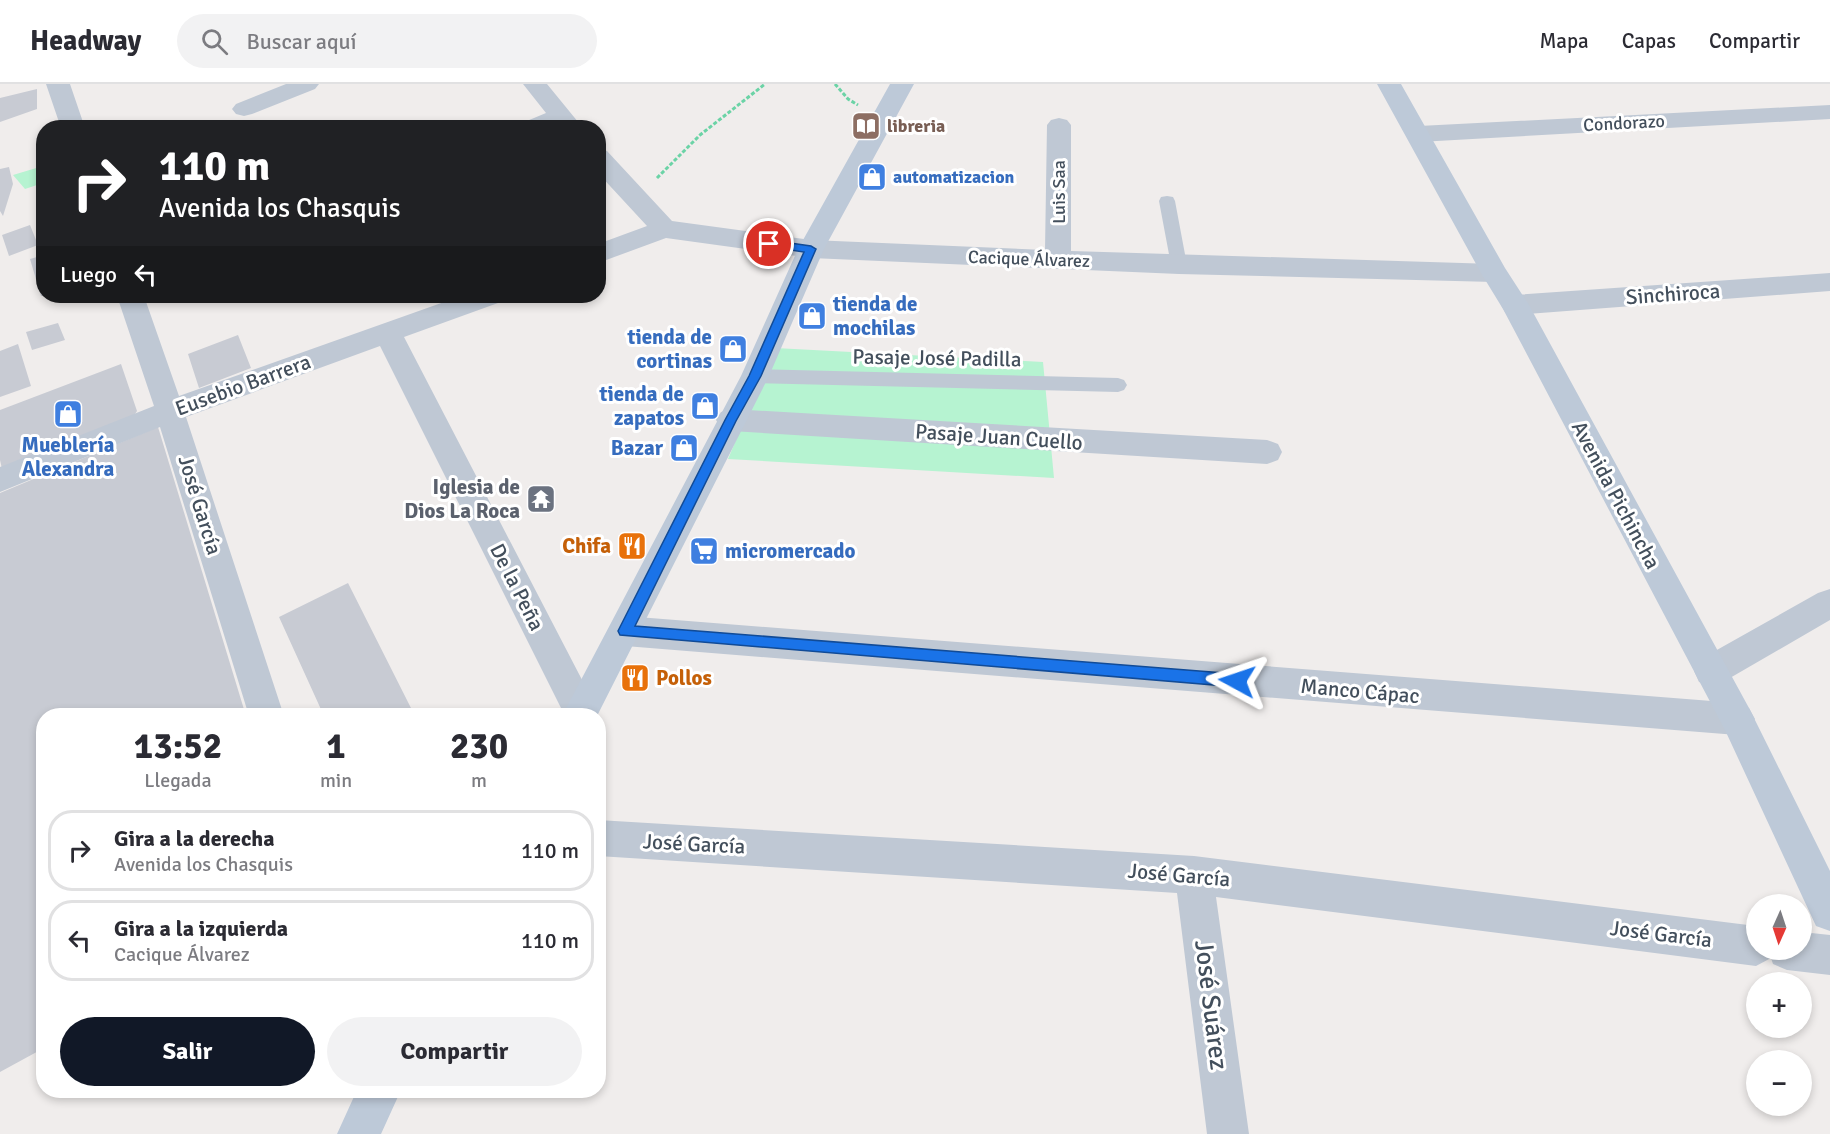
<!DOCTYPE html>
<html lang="es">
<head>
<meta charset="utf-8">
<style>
	:root { --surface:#fff; --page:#f2f2f3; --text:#2b2b33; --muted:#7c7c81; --line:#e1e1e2; --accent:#111827 }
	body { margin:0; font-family:Signika,sans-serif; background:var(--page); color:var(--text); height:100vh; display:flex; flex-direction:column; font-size:22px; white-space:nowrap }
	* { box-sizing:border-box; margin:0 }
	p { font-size:20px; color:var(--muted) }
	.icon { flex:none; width:33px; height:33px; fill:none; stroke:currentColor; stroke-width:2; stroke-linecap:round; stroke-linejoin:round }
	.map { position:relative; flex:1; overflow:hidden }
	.drawer { position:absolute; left:36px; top:624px; width:570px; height:390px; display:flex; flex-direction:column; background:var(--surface); border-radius:24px; box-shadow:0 3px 9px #0003 }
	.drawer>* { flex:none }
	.banner { position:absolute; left:36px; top:36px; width:570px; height:183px; border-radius:24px; box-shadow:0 3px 9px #0003; background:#202124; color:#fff; overflow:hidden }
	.needle { width:39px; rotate:183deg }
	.fabs { position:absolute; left:1746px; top:810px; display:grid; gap:12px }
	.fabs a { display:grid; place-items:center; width:66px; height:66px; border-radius:50%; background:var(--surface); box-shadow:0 3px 9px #0003; font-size:30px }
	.pin { position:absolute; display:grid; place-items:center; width:51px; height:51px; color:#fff; margin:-26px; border:3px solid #fff; border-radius:50%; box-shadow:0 2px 6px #0007 }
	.me { position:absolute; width:66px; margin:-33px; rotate:275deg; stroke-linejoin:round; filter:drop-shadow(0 0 4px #0008) }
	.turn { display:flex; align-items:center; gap:21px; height:126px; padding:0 24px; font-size:27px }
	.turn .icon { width:78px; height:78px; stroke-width:2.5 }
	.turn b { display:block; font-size:42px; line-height:51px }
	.then { display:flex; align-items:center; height:57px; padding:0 24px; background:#0003; gap:12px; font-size:22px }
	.eta { display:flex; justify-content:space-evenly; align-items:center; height:102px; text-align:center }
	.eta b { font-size:36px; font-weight:700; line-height:42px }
	.primary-button { display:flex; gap:12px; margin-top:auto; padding:12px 24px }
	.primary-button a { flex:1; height:69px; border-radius:36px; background:var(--accent); color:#fff; font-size:24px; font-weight:700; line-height:69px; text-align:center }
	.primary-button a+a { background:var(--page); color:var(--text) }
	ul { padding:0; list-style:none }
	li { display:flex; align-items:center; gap:18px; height:81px; margin:0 12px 9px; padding:0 12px; border:3px solid var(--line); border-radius:24px }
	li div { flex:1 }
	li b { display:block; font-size:22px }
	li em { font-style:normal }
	header { display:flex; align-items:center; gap:36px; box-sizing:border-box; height:84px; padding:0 30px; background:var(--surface); border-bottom:2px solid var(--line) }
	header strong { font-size:28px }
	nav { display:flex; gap:33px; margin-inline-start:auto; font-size:21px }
	.search { width:420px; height:54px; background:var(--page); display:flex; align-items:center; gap:15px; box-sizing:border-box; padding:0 21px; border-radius:33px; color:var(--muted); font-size:22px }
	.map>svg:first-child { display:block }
</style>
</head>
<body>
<header>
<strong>Headway</strong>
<div class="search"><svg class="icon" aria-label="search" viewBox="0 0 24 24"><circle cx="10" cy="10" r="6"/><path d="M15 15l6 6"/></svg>Buscar aquí</div>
<nav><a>Mapa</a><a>Capas</a><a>Compartir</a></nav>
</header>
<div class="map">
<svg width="1830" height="1050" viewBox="0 0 1830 1050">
	<rect width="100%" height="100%" fill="#f0edec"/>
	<path fill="#b6f3d1" d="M43,82V99L25,105L13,91Z
		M775,264L1043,278L1054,394L728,375Z"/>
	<path fill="#c8cbd3" d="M37,5V25L0,38V14Z
		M9,83L13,100L3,132L0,127V85Z
		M30,141L38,161L9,172L2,151Z
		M44,171V212H41L30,175Z
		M58,239L65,256L32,266L26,248Z
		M238,251L251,284L199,304L188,270Z
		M18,260L31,302L0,313V267Z
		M121,280L137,327L133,333L2,385L0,376V326Z
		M158,343L246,632H44V964L0,988V409Z
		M348,499L415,632H324L279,533Z"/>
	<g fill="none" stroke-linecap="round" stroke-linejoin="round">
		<path stroke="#6bd3a6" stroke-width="3" stroke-dasharray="4 2" stroke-linecap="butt" d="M835,0L848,15L858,21
			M657,94L700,51L765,0"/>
		<path fill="#bfc8d4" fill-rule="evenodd" d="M1167,112L1173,113L1175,117L1187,181L1185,185H1173L1171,181L1159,117L1161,113Z
			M755,285L1118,294L1124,296L1127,301L1124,306L1118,308L755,299L749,297L746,292L749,287Z"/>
		<path fill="#bfc8d4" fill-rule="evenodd" d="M46,0H70L85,44H61Z
			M286,0H319L315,5L252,30L244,32L236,30L232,25L236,20Z
			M523,0H547L583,44H518L522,39L546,29Z
			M1830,21V35L1419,58L1411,55L1407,50L1411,45L1419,42Z
			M1059,34L1067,36L1071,41V167L1494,180L1503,182L1507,189L1503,196L1494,198L1179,190L811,174L666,154L598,179V160L647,142L598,89V65L607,67L672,137L811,156L1045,166L1047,41L1051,36Z
			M1830,189V207L1515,231L1505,228L1501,221L1505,214L1515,211Z
			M117,212H144L179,312L461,212H501L498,219L404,253L593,617L598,628L597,632H565L380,262L186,333L284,632H249L160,343L0,408V383L154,322Z
			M731,325L1267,356L1278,360L1282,368L1278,376L1267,380L731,347L721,344L716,336L721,328Z
			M1830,505V536L1723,598L1711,602L1699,598L1694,587L1699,576L1818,509Z
			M625,532L1737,619L1749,624L1755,635L1749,646L1737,651L625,562L613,557L608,547L613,537Z
			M598,736L1194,772L1756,842V866H1802V848L1830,851V891L1787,886L1773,880L1771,874L1756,882L1216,813L1249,1050H1207L1177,809L598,772Z"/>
		<path fill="#bdc9d8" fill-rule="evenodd" d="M890,0H914L824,165L769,292L597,632H562L741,292L798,165Z
			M1377,0H1401L1505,184L1529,221L1749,624L1830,787V847L1816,842L1725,646L1503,225L1481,189Z
			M357,1006H401L381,1050H337Z"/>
	</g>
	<path fill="#1a73e8" stroke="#114b97" stroke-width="1.5" d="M769,156L811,162L816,165L761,292L736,337L635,542L1237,590L1242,592L1244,597L1242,601L1237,603L620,551L618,547L620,543L725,336L749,292L804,168L765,162L763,160Z"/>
	<defs>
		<g id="library-square" transform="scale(1.5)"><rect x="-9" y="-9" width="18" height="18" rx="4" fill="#8d6e63" stroke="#fff"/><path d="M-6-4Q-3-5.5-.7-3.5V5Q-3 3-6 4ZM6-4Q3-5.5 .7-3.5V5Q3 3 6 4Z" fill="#fff"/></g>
		<g id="shop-square" transform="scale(1.5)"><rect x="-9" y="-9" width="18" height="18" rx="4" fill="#3f7fe0" stroke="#fff"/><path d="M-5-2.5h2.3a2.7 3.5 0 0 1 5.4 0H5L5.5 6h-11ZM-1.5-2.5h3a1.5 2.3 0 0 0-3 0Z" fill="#fff"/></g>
		<g id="temple-square" transform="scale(1.5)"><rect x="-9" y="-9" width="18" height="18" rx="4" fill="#6b7280" stroke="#fff"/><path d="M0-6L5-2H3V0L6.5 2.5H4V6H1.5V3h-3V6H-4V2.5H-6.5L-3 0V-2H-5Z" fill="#fff"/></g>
		<g id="restaurant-square" transform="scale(1.5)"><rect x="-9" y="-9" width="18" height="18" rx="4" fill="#e8710a" stroke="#fff"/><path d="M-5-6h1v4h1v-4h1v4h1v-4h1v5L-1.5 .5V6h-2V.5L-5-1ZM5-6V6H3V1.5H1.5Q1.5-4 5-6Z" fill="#fff"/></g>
		<g id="supermarket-square" transform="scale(1.5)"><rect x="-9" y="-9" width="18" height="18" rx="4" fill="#3f7fe0" stroke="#fff"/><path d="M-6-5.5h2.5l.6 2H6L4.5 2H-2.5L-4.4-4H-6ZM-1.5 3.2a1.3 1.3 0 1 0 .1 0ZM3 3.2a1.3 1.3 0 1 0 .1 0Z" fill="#fff"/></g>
	</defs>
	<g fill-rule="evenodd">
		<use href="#library-square" x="866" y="42"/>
		<use href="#shop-square" x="872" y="93"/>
		<use href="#shop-square" x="812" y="232"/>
		<use href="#shop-square" x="733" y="265"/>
		<use href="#shop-square" x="705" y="322"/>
		<use href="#shop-square" x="68" y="330"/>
		<use href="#shop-square" x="684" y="364"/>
		<use href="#temple-square" x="541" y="415"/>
		<use href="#restaurant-square" x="632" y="462"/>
		<use href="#supermarket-square" x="704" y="467"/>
		<use href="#restaurant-square" x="635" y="594"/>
	</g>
	<g text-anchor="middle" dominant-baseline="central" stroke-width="6" stroke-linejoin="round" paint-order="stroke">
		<g font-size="18" fill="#434f5c" stroke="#fff">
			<text transform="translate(1624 39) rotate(-3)">Condorazo</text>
			<text transform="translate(1059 108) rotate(-90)">Luis Saa</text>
			<text transform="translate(1029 175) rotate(2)">Cacique Álvarez</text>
		</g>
		<g font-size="18" font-weight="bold" fill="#785e54" stroke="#fff" text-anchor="start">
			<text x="887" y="42">libreria</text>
		</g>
		<g font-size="18" font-weight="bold" fill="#366cbe" stroke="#fff" text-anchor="start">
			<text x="893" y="93">automatizacion</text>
		</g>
		<g font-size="21" fill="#434f5c" stroke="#fff">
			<text transform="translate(1673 210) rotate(-4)">Sinchiroca</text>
			<text transform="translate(937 274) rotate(1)">Pasaje José Padilla</text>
			<text transform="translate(243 301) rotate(-20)">Eusebio Barrera</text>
			<text transform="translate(999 353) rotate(4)">Pasaje Juan Cuello</text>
			<text transform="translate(1616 411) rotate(62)">Avenida Pichincha</text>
			<text transform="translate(200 421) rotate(73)">José García</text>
			<text transform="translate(517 503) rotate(63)">De la Peña</text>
			<text transform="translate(1360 607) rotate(5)">Manco Cápac</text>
			<text transform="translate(694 760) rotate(3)">José García</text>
			<text transform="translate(1179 791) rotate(5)">José García</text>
			<text transform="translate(1661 850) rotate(7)">José García</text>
		</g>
		<g font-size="21" font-weight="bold" fill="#366cbe" stroke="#fff" text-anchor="end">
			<text x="833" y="220" text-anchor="start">tienda de<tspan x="833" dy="24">mochilas</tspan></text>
			<text x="712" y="253">tienda de<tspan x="712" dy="24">cortinas</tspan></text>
			<text x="684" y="310">tienda de<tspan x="684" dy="24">zapatos</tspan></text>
			<text x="68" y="361" text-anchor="middle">Mueblería<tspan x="68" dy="24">Alexandra</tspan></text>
			<text x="663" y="364">Bazar</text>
			<text x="725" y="467" text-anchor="start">micromercado</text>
		</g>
		<g font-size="21" font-weight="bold" fill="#5b616d" stroke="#fff" text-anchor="end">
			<text x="520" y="403">Iglesia de<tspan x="520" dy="24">Dios La Roca</tspan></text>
		</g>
		<g font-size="21" font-weight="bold" fill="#c56008" stroke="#fff" text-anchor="end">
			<text x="611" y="462">Chifa</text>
			<text x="656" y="594" text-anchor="start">Pollos</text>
		</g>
		<g font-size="26" fill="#434f5c" stroke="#fff">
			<text transform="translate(1211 921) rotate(83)">José Suárez</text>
		</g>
	</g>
</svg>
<div class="fabs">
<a><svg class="needle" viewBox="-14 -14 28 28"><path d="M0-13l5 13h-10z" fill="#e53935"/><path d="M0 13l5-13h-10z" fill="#7c7c81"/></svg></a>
<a>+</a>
<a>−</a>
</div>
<div class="pin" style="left:769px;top:160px;background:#d93025"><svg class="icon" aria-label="arrive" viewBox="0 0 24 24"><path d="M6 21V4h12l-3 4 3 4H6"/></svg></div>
<svg class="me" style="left:1237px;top:597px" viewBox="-20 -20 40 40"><path d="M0-17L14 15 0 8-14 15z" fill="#1a73e8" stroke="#fff" stroke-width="4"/></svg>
<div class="banner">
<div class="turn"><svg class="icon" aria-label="right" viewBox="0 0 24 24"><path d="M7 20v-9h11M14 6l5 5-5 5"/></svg><div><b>110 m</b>Avenida los Chasquis</div></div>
<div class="then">Luego<svg class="icon" aria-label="left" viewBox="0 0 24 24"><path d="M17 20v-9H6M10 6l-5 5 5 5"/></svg></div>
</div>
<section class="drawer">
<div class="eta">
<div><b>13:52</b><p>Llegada</p></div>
<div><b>1</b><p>min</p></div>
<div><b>230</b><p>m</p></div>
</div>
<ul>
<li><svg class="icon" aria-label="right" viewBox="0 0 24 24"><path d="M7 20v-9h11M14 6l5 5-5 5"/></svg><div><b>Gira a la derecha</b><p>Avenida los Chasquis</p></div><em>110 m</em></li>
<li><svg class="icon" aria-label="left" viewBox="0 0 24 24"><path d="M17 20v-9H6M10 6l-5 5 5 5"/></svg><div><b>Gira a la izquierda</b><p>Cacique Álvarez</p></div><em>110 m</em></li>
</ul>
<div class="primary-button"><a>Salir</a><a>Compartir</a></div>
</section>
</div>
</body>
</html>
